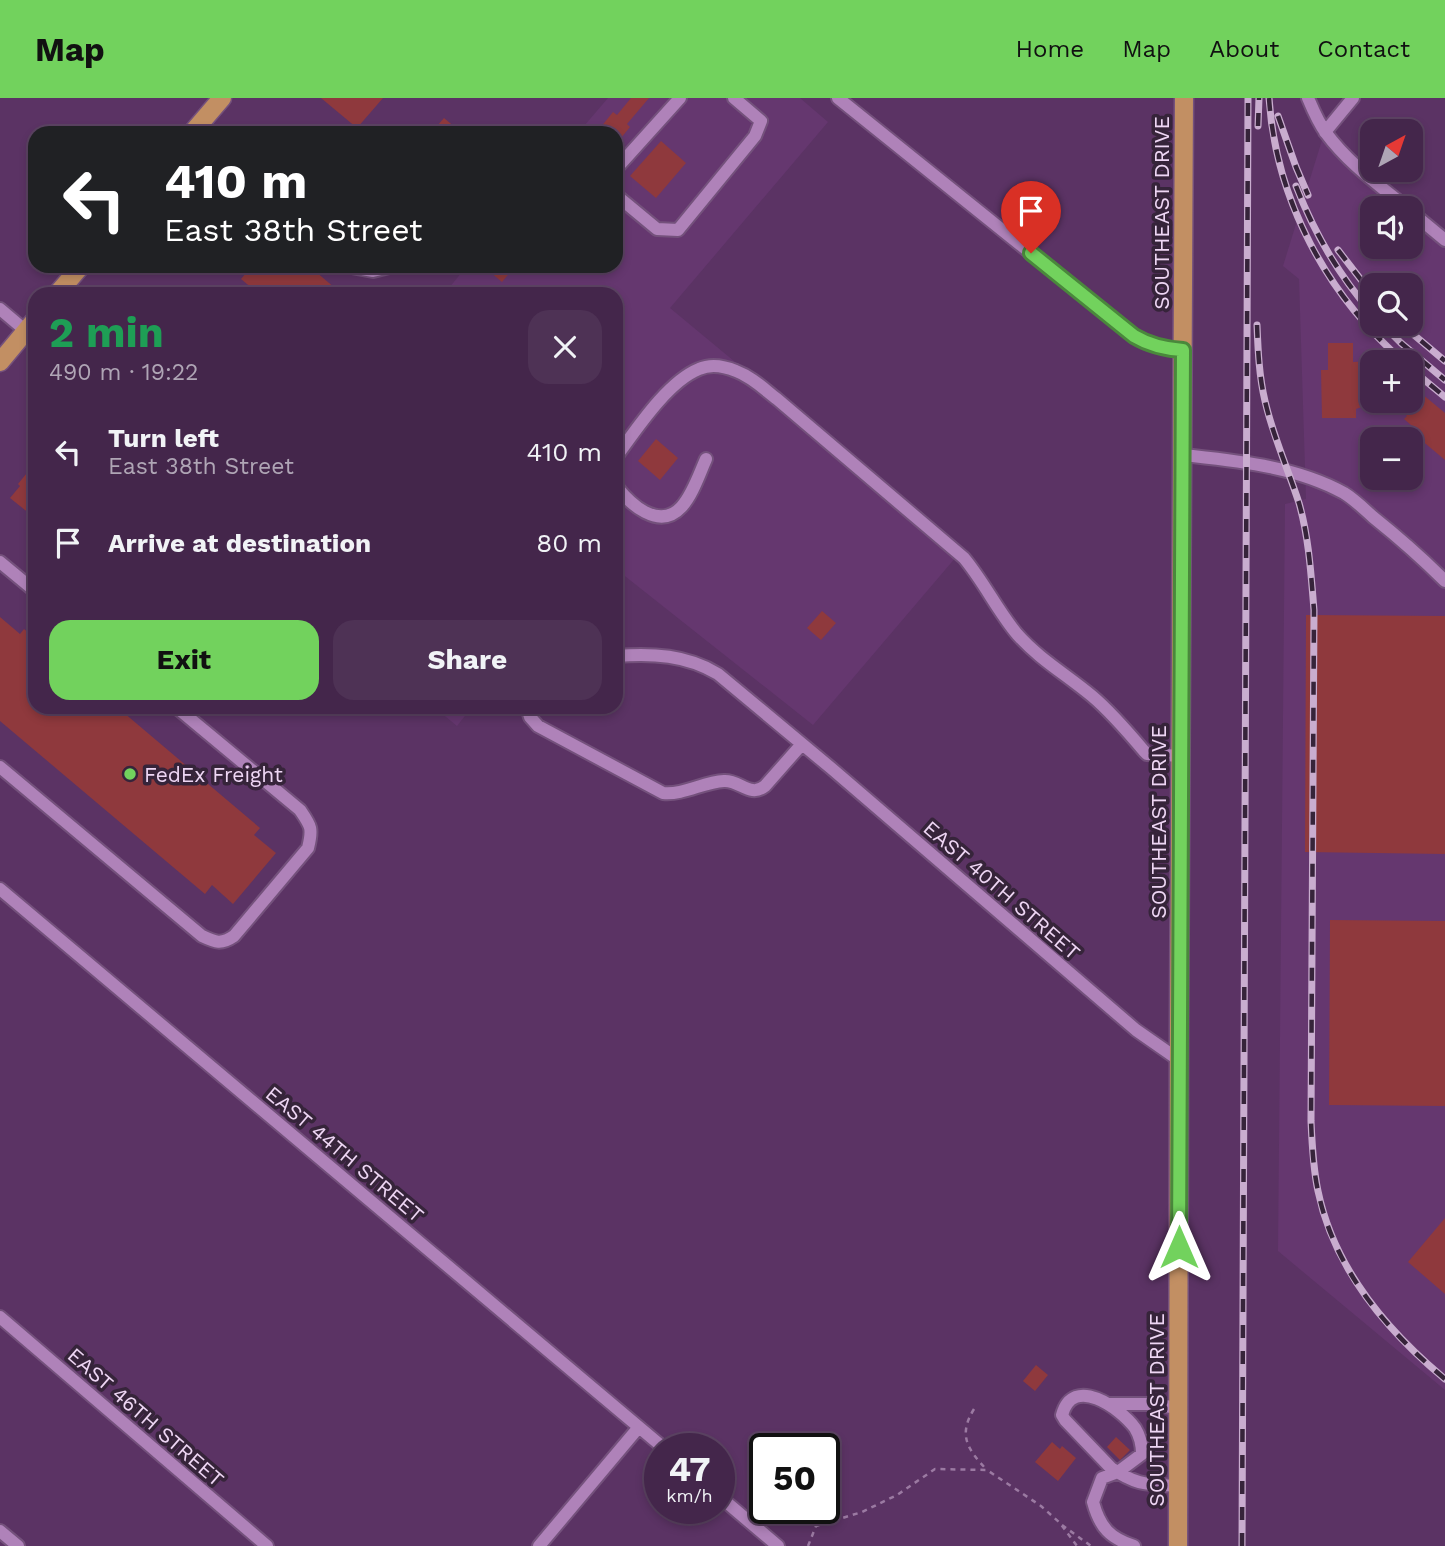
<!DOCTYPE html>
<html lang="en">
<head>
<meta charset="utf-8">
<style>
	:root { --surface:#44264b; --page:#4e3255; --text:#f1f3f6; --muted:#afa5b5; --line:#5c4363; --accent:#72d25d }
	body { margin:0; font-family:"Work Sans",sans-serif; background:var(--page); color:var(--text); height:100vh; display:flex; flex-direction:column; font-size:26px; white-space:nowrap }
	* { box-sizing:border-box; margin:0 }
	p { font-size:23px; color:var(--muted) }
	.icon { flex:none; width:38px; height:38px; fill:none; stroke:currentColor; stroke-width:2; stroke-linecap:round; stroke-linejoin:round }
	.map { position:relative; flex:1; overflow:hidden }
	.drawer { position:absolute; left:28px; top:189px; width:595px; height:427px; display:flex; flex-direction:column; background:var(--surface); border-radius:21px; box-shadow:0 4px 10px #0003,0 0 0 2px var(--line) }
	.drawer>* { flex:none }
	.hud { position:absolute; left:28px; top:28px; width:595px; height:147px; border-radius:21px; box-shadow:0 4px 10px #0003,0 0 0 2px var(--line); background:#202124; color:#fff; overflow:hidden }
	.needle { width:46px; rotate:40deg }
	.fabs { position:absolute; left:1360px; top:21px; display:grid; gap:14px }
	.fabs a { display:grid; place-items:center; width:63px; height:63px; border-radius:14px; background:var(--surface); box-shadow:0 4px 10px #0003,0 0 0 2px var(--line); font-size:35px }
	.speed { position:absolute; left:644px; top:1335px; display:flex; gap:14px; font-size:35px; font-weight:700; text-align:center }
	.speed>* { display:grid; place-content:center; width:91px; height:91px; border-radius:50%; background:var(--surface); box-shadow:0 4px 10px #0003,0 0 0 2px var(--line); line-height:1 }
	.speed small { font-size:18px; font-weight:400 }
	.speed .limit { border:4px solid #111; border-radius:10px; background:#fff; color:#111 }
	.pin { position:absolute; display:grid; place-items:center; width:60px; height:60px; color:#fff; margin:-72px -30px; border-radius:50% 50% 50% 0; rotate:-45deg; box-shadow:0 0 7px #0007 }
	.pin .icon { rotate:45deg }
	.me { position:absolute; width:77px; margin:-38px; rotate:0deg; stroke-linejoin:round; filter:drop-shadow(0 0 5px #0008) }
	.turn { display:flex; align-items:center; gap:24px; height:147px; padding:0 21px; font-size:32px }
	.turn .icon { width:91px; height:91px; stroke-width:2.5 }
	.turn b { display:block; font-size:49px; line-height:60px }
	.round { display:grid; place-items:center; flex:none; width:74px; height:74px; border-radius:21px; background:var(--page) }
	.head { display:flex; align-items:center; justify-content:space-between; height:119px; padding:0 21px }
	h1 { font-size:42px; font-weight:700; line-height:52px; color:#1e9e55 }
	.button { display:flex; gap:14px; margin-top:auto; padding:14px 21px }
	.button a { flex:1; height:80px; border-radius:21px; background:var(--accent); color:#111; font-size:28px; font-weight:700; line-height:80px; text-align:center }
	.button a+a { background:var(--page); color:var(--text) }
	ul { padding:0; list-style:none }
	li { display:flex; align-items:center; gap:21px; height:91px; padding:0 21px }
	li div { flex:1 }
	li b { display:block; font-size:26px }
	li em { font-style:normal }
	header { display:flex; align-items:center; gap:42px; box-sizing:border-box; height:98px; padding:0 35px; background:var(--accent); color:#111 }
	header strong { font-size:33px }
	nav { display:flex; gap:38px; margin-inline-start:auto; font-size:24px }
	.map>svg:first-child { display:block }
</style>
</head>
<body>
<header>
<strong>Map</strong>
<nav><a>Home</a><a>Map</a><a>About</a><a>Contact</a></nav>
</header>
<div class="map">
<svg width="1445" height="1448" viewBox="0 0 1445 1448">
	<rect width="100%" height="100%" fill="#5b3364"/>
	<path fill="#65376f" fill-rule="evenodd" d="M608,0H800L828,24L670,210L962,452L813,627L616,471V196H444L467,168H616V35H578Z
		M1323,39L1407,110H1372V149H1410L1411,113L1445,142V1292L1278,1153L1285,406L1306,401L1299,181L1283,168ZM1372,187H1410V226H1372ZM1372,264H1410V303H1372ZM1372,341H1410V380H1372Z
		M434,609H472L457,628Z"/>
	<path fill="#8f393d" d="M321,0H383L357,30Z
		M631,0H649L627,26L630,29L616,46V35H596L613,14L617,17Z
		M444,20L462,35H431Z
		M661,43L686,65L656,100L630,78Z
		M252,168H309L342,196H259L241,181Z
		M483,168H515L502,184Z
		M1328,245H1353V264L1372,263V305L1356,311V320H1322L1321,272H1328Z
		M1410,286L1445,315V362L1420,341L1421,339L1415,334L1417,332L1404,321L1407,318L1390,303H1410Z
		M656,341L678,360L660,382L638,363Z
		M35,365V420L10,400L20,388L18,386Z
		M822,513L836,525L821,542L807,530Z
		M1306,517L1445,518V756L1305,754Z
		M0,519L20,536L24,531L35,540V609H117L260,730L254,737L276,755L233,806L212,787L205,796L0,623Z
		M1330,822L1445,823V1008L1329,1007Z
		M1445,1120V1196L1408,1164Z
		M1036,1267L1048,1277L1035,1293L1023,1283Z
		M1116,1339L1130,1352L1120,1362L1107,1349Z
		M1052,1344L1060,1351L1062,1348L1076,1360L1058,1383L1035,1364Z"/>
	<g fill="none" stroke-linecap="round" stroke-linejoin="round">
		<g stroke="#74517c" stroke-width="16">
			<path id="minor" d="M838,0L1134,238C1149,247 1166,251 1183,252
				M1308,0C1313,12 1318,24 1326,35C1348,65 1379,87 1407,110
				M1325,34L1353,0
				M616,71L680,0
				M616,97L657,131L678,132L755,38L761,23L734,0
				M1410,113L1445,142
				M346,168L373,173L393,168
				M0,211L26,233
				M1183,357C1237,363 1295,368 1344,395C1354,401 1364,411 1373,419C1398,439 1422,460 1445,483
				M616,359C636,332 667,284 699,271C710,266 724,268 736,273C752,279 764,291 777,301L964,460C984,484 997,512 1017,536C1039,561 1067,577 1092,598C1111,614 1128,634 1144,653L1147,656L1181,658
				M616,388C624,398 633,408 645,414C682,433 694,388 706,361
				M0,464L35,493
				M616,558C652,555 687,557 718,576L831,670L1136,932L1179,962
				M527,609L530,619L538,628L663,695C684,697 703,684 724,683C740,682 750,700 765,688L802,646
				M0,669L202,838C215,844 221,847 234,838L308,750C313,730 311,728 300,712L176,609
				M0,791L665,1351
				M0,1219L267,1448
				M1108,1306H1152L1178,1310
				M719,1398L778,1448
				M0,1433L18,1448
				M539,1448L639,1329
				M1134,1448C1110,1440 1100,1430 1093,1404L1102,1380L1118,1374L1142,1356C1142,1346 1140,1338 1135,1330C1120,1310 1073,1276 1062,1317L1065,1322L1111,1370C1138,1388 1147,1386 1178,1388"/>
		</g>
		<g stroke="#74517c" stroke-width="21">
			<path id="major" d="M192,35L222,0
				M57,196L81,168
				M0,264L35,222
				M1178,1448L1179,931L1184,0"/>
		</g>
		<path stroke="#9b7aa2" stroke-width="2.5" stroke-dasharray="5 5" stroke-linecap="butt" d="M974,1311C958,1337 967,1351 987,1372
			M1062,1427L1091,1448
			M808,1448L816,1428L862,1414L897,1397L935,1371L987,1372L1041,1408L1060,1425L1077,1448"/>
		<use href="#minor" stroke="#af82b9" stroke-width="12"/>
		<use href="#major" stroke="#c28f63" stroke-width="18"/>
		<g stroke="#c9adcf" stroke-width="7">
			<path id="rail" d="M1269,0C1276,103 1327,197 1404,264
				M1278,18L1296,69L1308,97
				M1258,28L1259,0
				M1296,88C1314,134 1339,178 1372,215
				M1338,152L1372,196
				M1382,226L1401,245L1445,282
				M1401,226L1445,263
				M1257,227C1258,252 1259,278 1265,303C1273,338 1288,371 1299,405C1309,440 1311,477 1314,512L1311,1023C1312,1047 1313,1070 1318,1093C1334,1171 1386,1232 1445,1281
				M1410,270L1445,299
				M1242,1448L1248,0"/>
		</g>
		<use href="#rail" stroke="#36243a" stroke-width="4.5" stroke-dasharray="13" stroke-linecap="butt"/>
	</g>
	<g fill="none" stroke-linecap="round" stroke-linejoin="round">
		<g stroke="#4a883c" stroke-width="18">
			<path id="route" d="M1031,155L1134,238C1149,247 1166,251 1183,252L1179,1149"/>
		</g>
		<use href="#route" stroke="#72d25d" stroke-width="12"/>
	</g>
	<circle fill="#72d25d" stroke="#36243a" stroke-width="2.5" cx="130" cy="676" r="7"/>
	<g text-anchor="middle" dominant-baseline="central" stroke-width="7" stroke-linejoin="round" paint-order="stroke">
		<g font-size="21" fill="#eed6f4" stroke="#36243a">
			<text transform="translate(1161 115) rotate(-90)">SOUTHEAST DRIVE</text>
			<text transform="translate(1158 724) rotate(-90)">SOUTHEAST DRIVE</text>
			<text transform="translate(1002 792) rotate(41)">EAST 40TH STREET</text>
			<text transform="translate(345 1056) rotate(40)">EAST 44TH STREET</text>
			<text transform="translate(1156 1312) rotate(-90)">SOUTHEAST DRIVE</text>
			<text transform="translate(146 1319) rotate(41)">EAST 46TH STREET</text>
		</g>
		<g font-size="21" fill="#eed6f4" stroke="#36243a" text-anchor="start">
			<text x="144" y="676">FedEx Freight</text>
		</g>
	</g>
</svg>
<div class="fabs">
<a><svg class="needle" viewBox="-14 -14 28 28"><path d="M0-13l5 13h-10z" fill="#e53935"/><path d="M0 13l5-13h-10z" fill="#afa5b5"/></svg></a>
<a><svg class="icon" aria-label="sound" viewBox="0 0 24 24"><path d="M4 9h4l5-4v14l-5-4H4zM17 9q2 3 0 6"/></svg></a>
<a><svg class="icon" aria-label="search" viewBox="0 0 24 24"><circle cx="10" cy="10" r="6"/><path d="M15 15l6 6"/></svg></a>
<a>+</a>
<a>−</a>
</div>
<div class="speed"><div>47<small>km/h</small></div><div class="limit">50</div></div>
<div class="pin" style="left:1031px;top:155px;background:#d93025"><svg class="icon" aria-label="arrive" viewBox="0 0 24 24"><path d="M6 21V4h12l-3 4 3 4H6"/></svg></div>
<svg class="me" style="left:1179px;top:1149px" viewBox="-20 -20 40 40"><path d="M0-17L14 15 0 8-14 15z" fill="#72d25d" stroke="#fff" stroke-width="4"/></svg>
<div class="hud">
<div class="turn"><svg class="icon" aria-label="left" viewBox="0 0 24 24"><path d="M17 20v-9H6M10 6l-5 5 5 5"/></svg><div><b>410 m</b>East 38th Street</div></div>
</div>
<section class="drawer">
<div class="head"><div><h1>2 min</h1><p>490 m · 19:22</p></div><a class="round"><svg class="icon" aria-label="close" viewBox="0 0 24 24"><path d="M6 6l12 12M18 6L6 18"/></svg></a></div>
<ul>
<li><svg class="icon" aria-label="left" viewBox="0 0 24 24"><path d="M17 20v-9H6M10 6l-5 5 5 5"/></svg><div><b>Turn left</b><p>East 38th Street</p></div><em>410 m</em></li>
<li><svg class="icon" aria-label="arrive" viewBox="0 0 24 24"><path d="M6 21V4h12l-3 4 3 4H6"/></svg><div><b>Arrive at destination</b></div><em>80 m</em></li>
</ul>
<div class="button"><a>Exit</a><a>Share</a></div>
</section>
</div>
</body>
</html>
